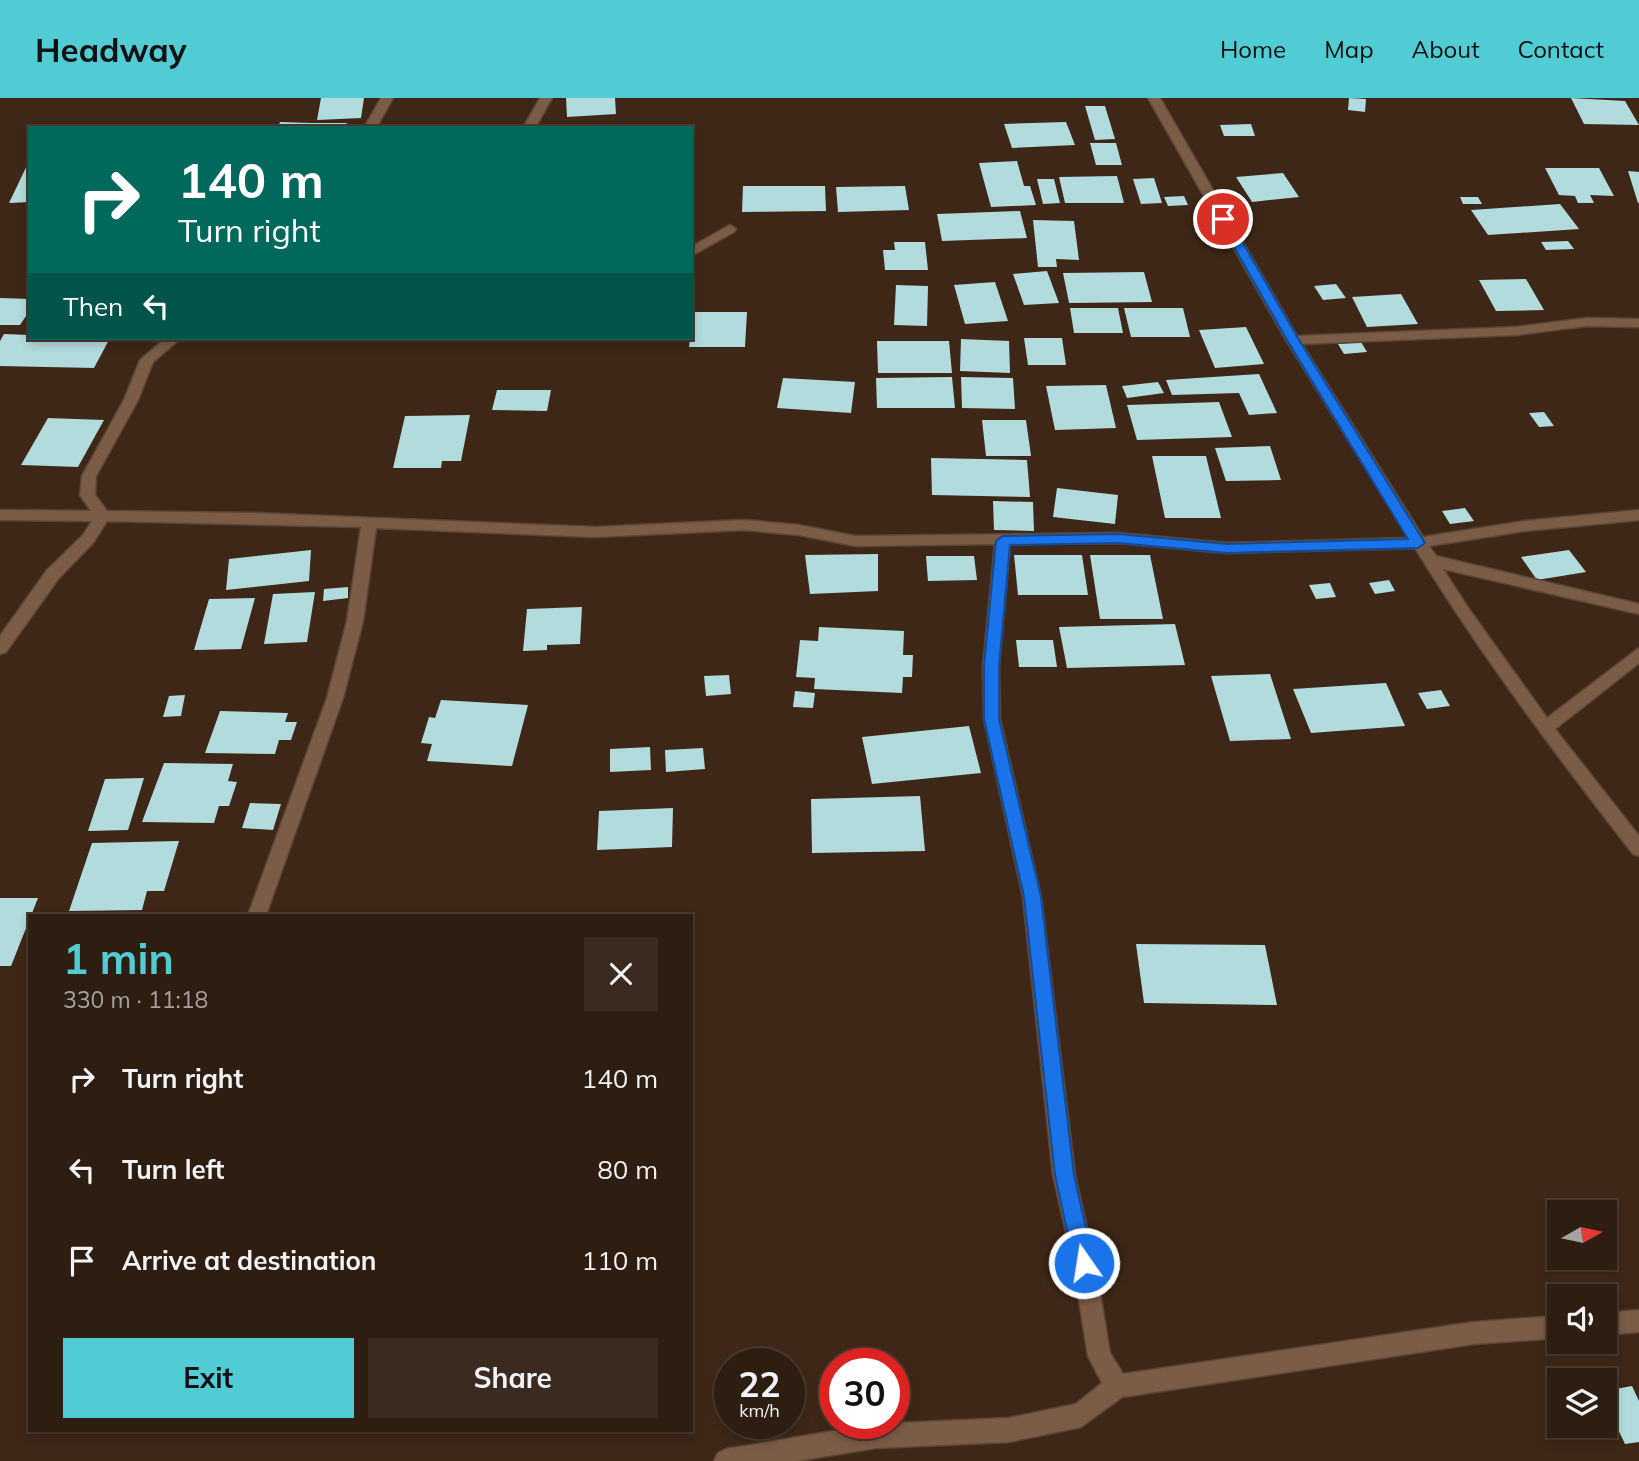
<!DOCTYPE html>
<html lang="en">
<head>
<meta charset="utf-8">
<style>
	:root { --surface:#2e1d11; --page:#3a2a1f; --text:#f1f3f6; --muted:#a7a29f; --line:#493b31; --accent:#51ccd4 }
	body { margin:0; font-family:Mulish,sans-serif; background:var(--page); color:var(--text); height:100vh; display:flex; flex-direction:column; font-size:26px; white-space:nowrap }
	* { box-sizing:border-box; margin:0 }
	p { font-size:23px; color:var(--muted) }
	.icon { flex:none; width:38px; height:38px; fill:none; stroke:currentColor; stroke-width:2; stroke-linecap:round; stroke-linejoin:round }
	.map { position:relative; flex:1; overflow:hidden }
	.sheet { position:absolute; left:28px; top:816px; width:665px; height:518px; display:flex; flex-direction:column; background:var(--surface); border-radius:0px; box-shadow:0 4px 10px #0003,0 0 0 2px var(--line) }
	.sheet>* { flex:none }
	.banner { position:absolute; left:28px; top:28px; width:665px; height:214px; border-radius:0px; box-shadow:0 4px 10px #0003,0 0 0 2px var(--line); background:#00695c; color:#fff; overflow:hidden }
	.needle { width:46px; rotate:81deg }
	.buttons { position:absolute; left:1547px; top:1102px; display:grid; gap:14px }
	.buttons a { display:grid; place-items:center; width:70px; height:70px; border-radius:0px; background:var(--surface); box-shadow:0 4px 10px #0003,0 0 0 2px var(--line); font-size:35px }
	.speed { position:absolute; left:714px; top:1250px; display:flex; gap:14px; font-size:35px; font-weight:700; text-align:center }
	.speed>* { display:grid; place-content:center; width:91px; height:91px; border-radius:50%; background:var(--surface); box-shadow:0 4px 10px #0003,0 0 0 2px var(--line); line-height:1 }
	.speed small { font-size:18px; font-weight:400 }
	.speed .limit { border:10px solid #d22; background:#fff; color:#111 }
	.pin { position:absolute; display:grid; place-items:center; width:60px; height:60px; color:#fff; margin:-30px; border:4px solid #fff; border-radius:50%; box-shadow:0 2px 7px #0007 }
	.me { position:absolute; width:77px; margin:-38px; rotate:347deg; stroke-linejoin:round; filter:drop-shadow(0 0 5px #0008) }
	.turn { display:flex; align-items:center; gap:24px; height:147px; padding:0 35px; font-size:32px }
	.turn .icon { width:91px; height:91px; stroke-width:2.5 }
	.turn b { display:block; font-size:49px; line-height:60px }
	.then { display:flex; align-items:center; height:66px; padding:0 35px; background:#0003; gap:14px; font-size:26px }
	.round { display:grid; place-items:center; flex:none; width:74px; height:74px; border-radius:0px; background:var(--page) }
	.overview { display:flex; align-items:center; justify-content:space-between; height:119px; padding:0 35px }
	h1 { font-size:42px; font-weight:700; line-height:52px; color:var(--accent) }
	.primary-button { display:flex; gap:14px; margin-top:auto; padding:14px 35px }
	.primary-button a { flex:1; height:80px; border-radius:0px; background:var(--accent); color:#111; font-size:28px; font-weight:700; line-height:80px; text-align:center }
	.primary-button a+a { background:var(--page); color:var(--text) }
	ul { padding:0; list-style:none }
	li { display:flex; align-items:center; gap:21px; height:91px; padding:0 35px }
	li div { flex:1 }
	li b { display:block; font-size:26px }
	li em { font-style:normal }
	header { display:flex; align-items:center; gap:42px; box-sizing:border-box; height:98px; padding:0 35px; background:var(--accent); color:#111 }
	header strong { font-size:33px }
	nav { display:flex; gap:38px; margin-inline-start:auto; font-size:24px }
	.map>svg:first-child { display:block }
</style>
</head>
<body>
<header>
<strong>Headway</strong>
<nav><a>Home</a><a>Map</a><a>About</a><a>Contact</a></nav>
</header>
<div class="map">
<svg width="1639" height="1363" viewBox="0 0 1639 1363">
	<rect width="100%" height="100%" fill="#3e2717"/>
	<path fill="#b1dbdd" d="M321,0H364L361,20L317,22Z
		M566,0H615L616,16L567,19Z
		M1349,0L1366,1L1365,14L1348,12Z
		M1571,0L1625,3L1639,27L1584,26Z
		M1085,8H1105L1115,41L1095,42Z
		M280,24L311,25H347L345,30H278Z
		M1066,24L1075,47L1012,50L1004,26Z
		M1251,26L1255,38H1224L1220,27Z
		M1090,45H1116L1122,67H1096Z
		M30,61V104L9,105Z
		M1017,63L1024,88H1030L1036,107L991,109L979,65Z
		M1545,70H1599L1614,98L1590,97L1594,105H1578L1575,98L1559,97Z
		M1628,73L1639,74V105H1638Z
		M1283,75L1299,99L1252,104L1236,79Z
		M1117,78L1124,105H1065L1059,79Z
		M1154,80L1162,105L1141,106L1133,81Z
		M1037,81H1054L1060,105L1043,106Z
		M743,88H825L826,113L742,114Z
		M905,88L909,112L838,114L836,89Z
		M1184,98L1188,107L1168,108L1164,99Z
		M1460,99H1478L1482,106H1463Z
		M1560,106L1579,131L1488,137L1471,112Z
		M1020,113L1027,140L942,143L937,116Z
		M1033,122L1074,123L1079,162L1056,161L1057,169H1038Z
		M1568,143L1574,151L1546,152L1541,144Z
		M894,144H925L928,172H885L883,152H895Z
		M1047,173L1059,205L1024,207L1013,176Z
		M1144,174L1152,204L1069,205L1063,175Z
		M1526,181L1544,212L1496,213L1479,182Z
		M995,184L1008,223L965,226L954,187Z
		M1336,186L1346,200L1323,202L1314,188Z
		M896,187L928,188L927,228L894,227Z
		M1401,196L1418,226L1367,229L1352,199Z
		M0,200L30,201V212L20,227H0Z
		M1070,210H1118L1123,235H1074Z
		M1124,210H1183L1190,239H1131Z
		M693,214H747L745,249H689Z
		M1246,229L1264,266L1215,270L1199,232Z
		M4,236L30,237V240H110L94,270L0,268V243Z
		M1024,240H1062L1066,267H1028Z
		M961,241L1009,243L1010,275L960,273Z
		M877,243H949L952,275H878Z
		M1361,244L1367,254L1344,256L1338,246Z
		M1259,276L1277,315L1249,317L1239,295L1172,297L1166,282Z
		M952,279L955,310H877L876,280Z
		M961,279L1013,280L1015,311L962,310Z
		M783,280L855,284L851,315L777,310Z
		M1158,284L1164,295L1127,300L1122,288Z
		M1106,287L1116,330L1055,332L1046,288Z
		M497,292H551L547,313L492,312Z
		M1219,304L1232,339L1137,342L1127,307Z
		M1544,314L1554,328L1539,329L1529,315Z
		M470,317L461,363H442L441,370H393L405,318Z
		M48,320L104,322L78,369L21,367Z
		M982,322H1026L1031,358H986Z
		M1270,348L1281,382L1226,383L1215,350Z
		M1152,358H1206L1221,420H1165Z
		M931,360L1027,362L1030,399L932,397Z
		M1057,390L1118,397L1115,426L1053,419Z
		M993,403L1033,404L1034,433L994,432Z
		M1465,410L1474,423L1450,426L1442,413Z
		M311,452L309,483L226,492L229,461Z
		M1569,452L1586,474L1537,482L1521,459Z
		M878,456V493L810,496L805,457Z
		M1014,457H1082L1088,497H1018Z
		M1090,457H1150L1163,521H1100Z
		M926,458H974L977,482L928,483Z
		M1389,482L1395,493L1375,496L1369,485Z
		M1330,485L1336,499L1316,501L1309,487Z
		M348,489V500L323,503L324,491Z
		M315,494L307,544L264,546L273,496Z
		M255,500L241,551L194,552L209,501Z
		M582,509L580,546L547,547V552L523,553L527,511Z
		M1175,526L1185,567L1067,570L1059,529Z
		M819,529L904,533L903,557H913L912,579H903L902,595L814,591L815,580L796,579L800,542L818,543Z
		M1016,542H1053L1057,569H1019Z
		M1270,576L1291,641L1230,643L1211,578Z
		M729,577L731,596L706,598L704,578Z
		M1386,585L1405,628L1311,635L1293,591Z
		M1441,592L1450,608L1427,611L1418,595Z
		M795,593L815,595L813,610L793,609Z
		M185,597L181,618L163,619L169,598Z
		M441,602L528,607L512,668L427,663L432,646L421,645L429,619L435,620Z
		M220,613L288,615L285,624H297L291,642H279L275,656L205,655Z
		M969,628L981,675L872,686L862,639Z
		M650,649L651,672L610,674V651Z
		M703,650L705,671L666,674L665,652Z
		M164,665L233,666L228,683L237,684L229,708H219L214,725L142,724Z
		M144,680L128,732L88,733L105,681Z
		M920,698L925,753L812,755L811,701Z
		M250,705L281,706L273,732L242,730Z
		M673,710L672,749L597,752L599,713Z
		M179,743L164,793H147L142,812L69,813L92,745Z
		M0,800H38L11,868H0Z
		M1136,846L1265,847L1277,907L1144,905Z
		M1632,1288L1639,1303V1344L1625,1346L1605,1304V1293Z"/>
	<g fill="none" stroke-linecap="round" stroke-linejoin="round">
		<g stroke="#5b4536" stroke-width="3">
			<path id="minor" d="M381,0H393L376,30H364Z
				M540,0H552L535,30H523Z
				M1148,0H1160L1297,238L1516,229L1587,220L1639,221V229L1587,228L1516,237L1302,246L1423,439L1525,423L1639,412V422L1525,433L1429,448L1436,458L1639,506V516L1443,471L1469,511L1547,620L1639,550V565L1555,631L1639,738V758L1633,756C1556,657 1480,556 1415,450L1227,455L1118,445L1010,446L999,568L1000,621L1041,799L1075,1077L1095,1165L1110,1255L1123,1276L1474,1224L1559,1218V1240L1474,1246L1122,1299L1081,1329L1009,1344L876,1350L797,1363H714L718,1355L726,1351L876,1326L1009,1320L1076,1306L1102,1285L1088,1258L1073,1165L1053,1077L1023,799L984,621L983,568L995,446L855,448L799,437L744,432L595,439L376,430L363,523L343,600L266,817H248L327,600L347,523L361,429L107,423L93,445L59,480L6,554L0,556V538L47,472L83,437L92,423L0,422V412L91,413L80,397L82,378L124,302L140,262L166,240H181L153,264L138,302L96,378L95,397L107,413L252,415L595,429L744,422L799,427L855,438L1118,435L1227,445L1409,440L1286,242Z
				M730,127L736,131L734,134L691,158V149Z
				M1639,1212V1234L1605,1237V1215Z"/>
		</g>
		<use href="#minor" fill="#7b5c47" fill-rule="evenodd"/>
	</g>
	<path fill="#1a73e8" stroke="#114b97" stroke-width="2" d="M1219,119L1229,121L1299,242L1425,445L1418,450L1227,455L1118,445L1010,447L999,568V621L1041,799L1074,1077L1094,1165L1091,1171L1084,1174L1077,1171L1074,1165L1055,1077L1024,799L984,621V568L996,443L1003,438L1118,436L1227,446L1408,441L1287,242L1218,121Z"/>
</svg>
<div class="buttons">
<a><svg class="needle" viewBox="-14 -14 28 28"><path d="M0-13l5 13h-10z" fill="#e53935"/><path d="M0 13l5-13h-10z" fill="#a7a29f"/></svg></a>
<a><svg class="icon" aria-label="sound" viewBox="0 0 24 24"><path d="M4 9h4l5-4v14l-5-4H4zM17 9q2 3 0 6"/></svg></a>
<a><svg class="icon" aria-label="layers" viewBox="0 0 24 24"><path d="M12 4l9 5-9 5-9-5zM3 14l9 5 9-5"/></svg></a>
</div>
<div class="speed"><div>22<small>km/h</small></div><div class="limit">30</div></div>
<div class="pin" style="left:1223px;top:121px;background:#d93025"><svg class="icon" aria-label="arrive" viewBox="0 0 24 24"><path d="M6 21V4h12l-3 4 3 4H6"/></svg></div>
<svg class="me" style="left:1084px;top:1165px" viewBox="-20 -20 40 40"><circle r="17" fill="#1a73e8" stroke="#fff" stroke-width="3"/><path d="M0-11L8 9 0 5-8 9z" fill="#fff"/></svg>
<div class="banner">
<div class="turn"><svg class="icon" aria-label="right" viewBox="0 0 24 24"><path d="M7 20v-9h11M14 6l5 5-5 5"/></svg><div><b>140 m</b>Turn right</div></div>
<div class="then">Then<svg class="icon" aria-label="left" viewBox="0 0 24 24"><path d="M17 20v-9H6M10 6l-5 5 5 5"/></svg></div>
</div>
<section class="sheet">
<div class="overview"><div><h1>1 min</h1><p>330 m · 11:18</p></div><a class="round"><svg class="icon" aria-label="close" viewBox="0 0 24 24"><path d="M6 6l12 12M18 6L6 18"/></svg></a></div>
<ul>
<li><svg class="icon" aria-label="right" viewBox="0 0 24 24"><path d="M7 20v-9h11M14 6l5 5-5 5"/></svg><div><b>Turn right</b></div><em>140 m</em></li>
<li><svg class="icon" aria-label="left" viewBox="0 0 24 24"><path d="M17 20v-9H6M10 6l-5 5 5 5"/></svg><div><b>Turn left</b></div><em>80 m</em></li>
<li><svg class="icon" aria-label="arrive" viewBox="0 0 24 24"><path d="M6 21V4h12l-3 4 3 4H6"/></svg><div><b>Arrive at destination</b></div><em>110 m</em></li>
</ul>
<div class="primary-button"><a>Exit</a><a>Share</a></div>
</section>
</div>
</body>
</html>
